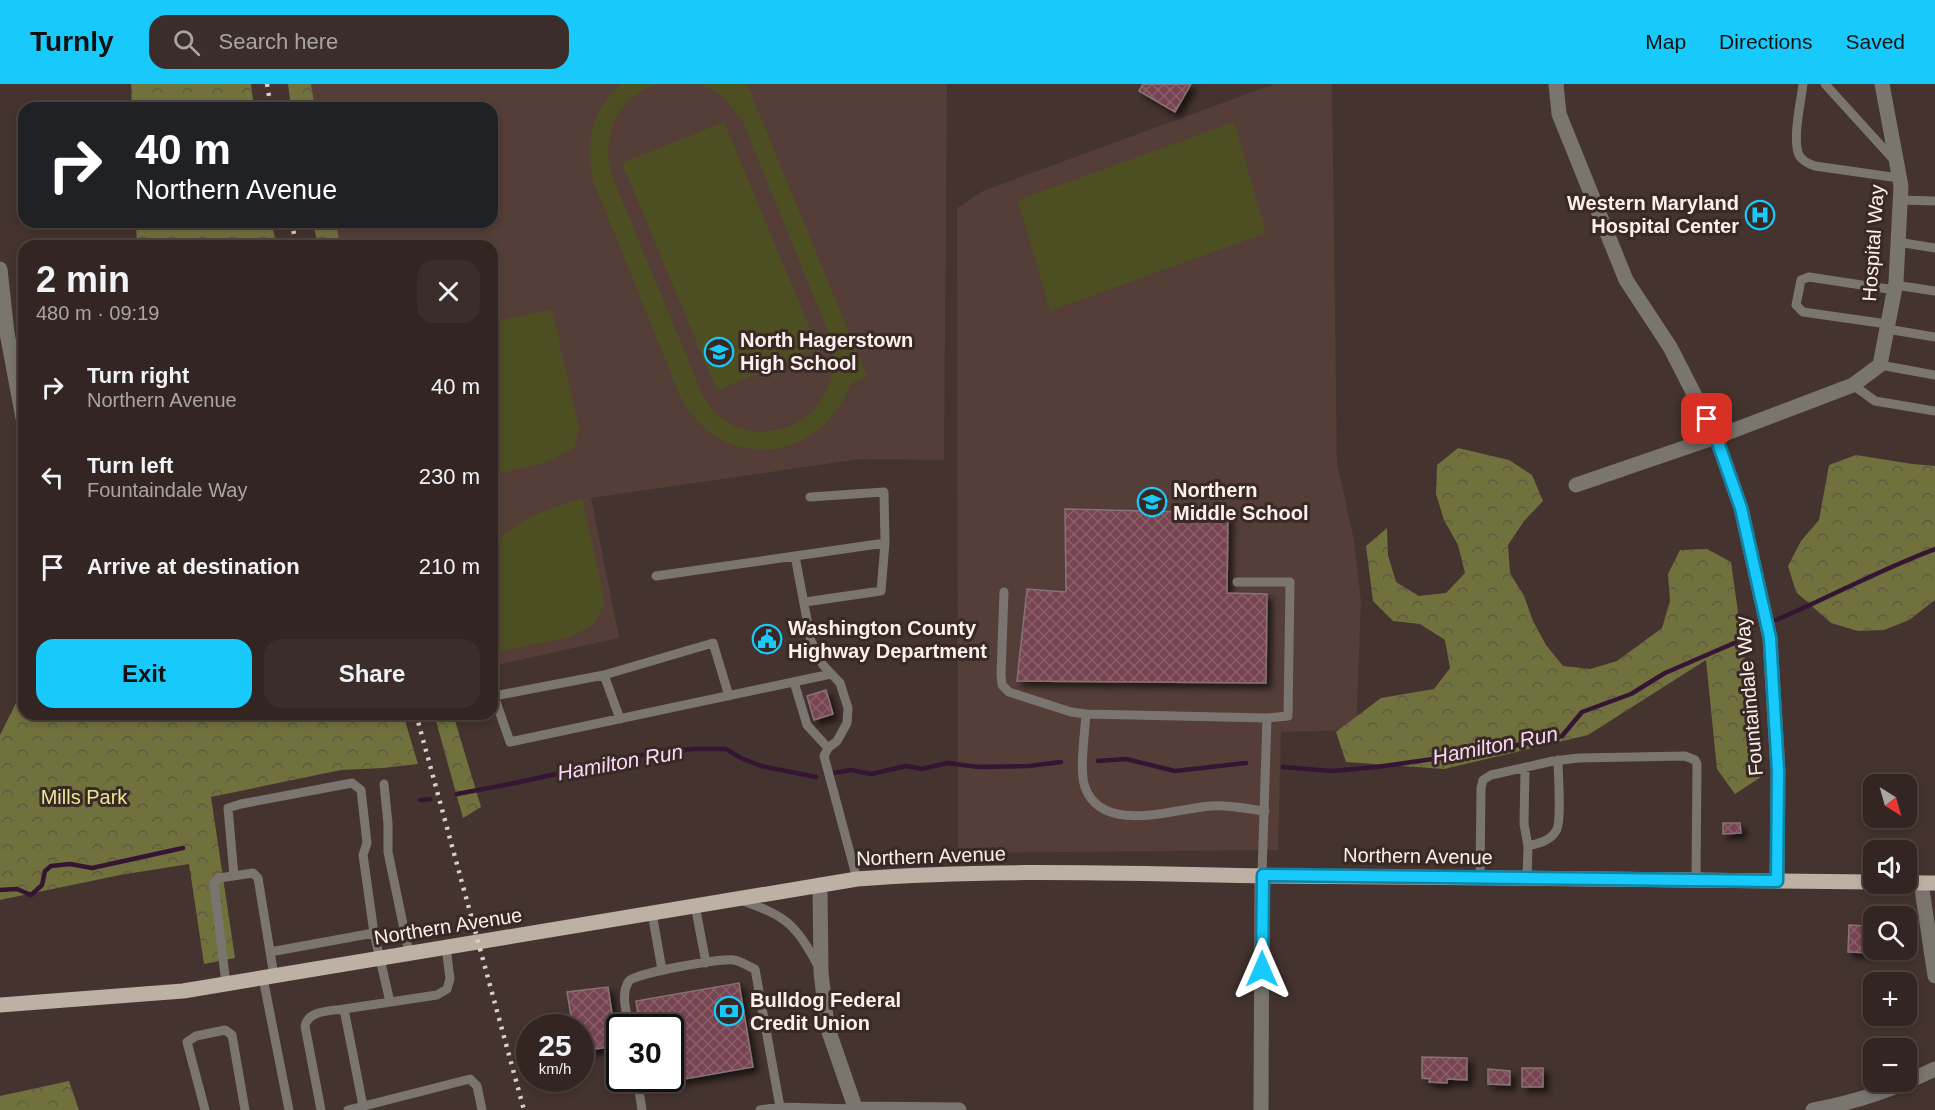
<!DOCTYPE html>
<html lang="en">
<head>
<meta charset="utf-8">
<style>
	:root { --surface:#332622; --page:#3b2e2a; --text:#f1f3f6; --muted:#a9a5a5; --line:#4e4340; --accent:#17cafb }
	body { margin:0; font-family:Helvetica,sans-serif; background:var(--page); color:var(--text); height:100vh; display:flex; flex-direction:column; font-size:22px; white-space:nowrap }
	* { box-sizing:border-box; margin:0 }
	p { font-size:20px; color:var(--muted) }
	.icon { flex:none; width:33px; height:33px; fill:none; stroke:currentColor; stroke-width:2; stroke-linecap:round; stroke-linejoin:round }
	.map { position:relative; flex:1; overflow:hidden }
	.panel { position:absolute; left:18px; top:156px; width:480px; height:480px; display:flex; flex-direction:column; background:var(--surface); border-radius:18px; box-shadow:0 3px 9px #0003,0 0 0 2px var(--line) }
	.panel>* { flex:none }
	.hud { position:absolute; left:18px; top:18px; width:480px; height:126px; border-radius:18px; box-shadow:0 3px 9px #0003,0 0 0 2px var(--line); background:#202124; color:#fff; overflow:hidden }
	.needle { width:39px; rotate:143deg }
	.tools { position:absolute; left:1863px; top:690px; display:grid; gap:12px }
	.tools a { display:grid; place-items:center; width:54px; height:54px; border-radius:12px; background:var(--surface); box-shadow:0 3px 9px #0003,0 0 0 2px var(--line); font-size:30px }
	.speed { position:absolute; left:516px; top:930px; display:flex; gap:12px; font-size:30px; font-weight:700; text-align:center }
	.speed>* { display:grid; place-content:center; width:78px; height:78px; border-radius:50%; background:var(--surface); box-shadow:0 3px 9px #0003,0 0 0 2px var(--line); line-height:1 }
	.speed small { font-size:15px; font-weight:400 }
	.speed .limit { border:3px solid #111; border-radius:9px; background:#fff; color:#111 }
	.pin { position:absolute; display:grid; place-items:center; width:51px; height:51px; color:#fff; margin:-26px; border-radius:12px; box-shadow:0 3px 9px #0006 }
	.me { position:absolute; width:66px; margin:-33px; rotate:0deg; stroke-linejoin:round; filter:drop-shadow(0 0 4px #0008) }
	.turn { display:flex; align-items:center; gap:21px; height:126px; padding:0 18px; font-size:27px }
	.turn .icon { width:78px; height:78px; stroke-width:2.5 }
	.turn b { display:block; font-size:42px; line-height:51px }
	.round { display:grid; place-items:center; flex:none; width:63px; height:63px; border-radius:18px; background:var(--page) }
	.overview { display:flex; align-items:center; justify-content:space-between; height:102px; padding:0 18px }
	h1 { font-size:36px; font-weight:600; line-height:45px }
	.primary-button { display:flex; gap:12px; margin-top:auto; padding:12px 18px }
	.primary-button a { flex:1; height:69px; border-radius:18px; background:var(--accent); color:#111; font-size:24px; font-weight:600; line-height:69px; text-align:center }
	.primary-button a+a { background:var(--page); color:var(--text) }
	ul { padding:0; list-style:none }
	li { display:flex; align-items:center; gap:18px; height:90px; padding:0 18px }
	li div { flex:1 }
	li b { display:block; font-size:22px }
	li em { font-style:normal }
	header { display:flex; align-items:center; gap:36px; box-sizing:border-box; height:84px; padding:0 30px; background:var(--accent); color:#111 }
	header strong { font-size:28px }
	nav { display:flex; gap:33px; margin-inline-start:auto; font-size:21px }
	.search { width:420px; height:54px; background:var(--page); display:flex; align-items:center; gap:15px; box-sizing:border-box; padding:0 21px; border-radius:18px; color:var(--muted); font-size:22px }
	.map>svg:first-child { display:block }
</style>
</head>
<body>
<header>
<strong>Turnly</strong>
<div class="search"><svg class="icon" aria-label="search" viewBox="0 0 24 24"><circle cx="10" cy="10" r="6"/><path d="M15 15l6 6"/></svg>Search here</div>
<nav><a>Map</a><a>Directions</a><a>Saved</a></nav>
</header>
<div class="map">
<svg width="1935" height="1026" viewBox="0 0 1935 1026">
	<defs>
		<pattern id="forest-crowns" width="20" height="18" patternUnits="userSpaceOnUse" patternTransform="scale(1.5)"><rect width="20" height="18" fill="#71713e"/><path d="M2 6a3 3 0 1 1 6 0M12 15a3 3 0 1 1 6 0" fill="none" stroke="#5c5a43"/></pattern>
		<pattern id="building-cross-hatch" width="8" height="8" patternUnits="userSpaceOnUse" patternTransform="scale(1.5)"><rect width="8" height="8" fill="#774451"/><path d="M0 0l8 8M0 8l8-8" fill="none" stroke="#8b5f6a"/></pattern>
		<filter id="shadow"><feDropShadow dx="5" dy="5" stdDeviation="3" flood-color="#0009"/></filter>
	</defs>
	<rect width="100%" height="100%" fill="#44332e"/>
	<path fill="#543e37" d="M311,0H947L944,376L860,375L591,414L619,554L492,582V162H340L336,138H492V24H315Z
		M1274,0H1332L1337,379L1354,456L1361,517L1356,646L1281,648L1278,766L958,769L957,124L983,107Z"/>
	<path fill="#4e4e23" d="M621,0H659C614,12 599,56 614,97L703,312C709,321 716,330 724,336C737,345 753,349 768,347C816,343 842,298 830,253L744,40C733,22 719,6 698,0H747L867,292L851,299C821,380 721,391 680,312L594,99C584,63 591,25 621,0Z
		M724,38L818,264L717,307L622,79Z
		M1234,38L1266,149L1050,227L1018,116Z
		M552,226L579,345L574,364L545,379L492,391V245L502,236Z
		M582,414L605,519L594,540L571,553L492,569V463C516,435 548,425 582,414Z"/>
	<path fill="url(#forest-crowns)" d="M131,0H251L254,24H132Z
		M288,0H311L315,24H291Z
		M136,138H271L277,162H137Z
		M313,138H336L340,162H318Z
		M1458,364L1509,376L1532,391L1543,417L1524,437L1508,461L1510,489L1524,512L1533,537L1546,561L1563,582L1590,585L1617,577L1662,544L1670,517L1668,490L1680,466L1707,465L1731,478L1761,693L1735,710L1717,685L1706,576L1588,651L1444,685L1346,678L1336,648L1381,614L1434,605L1450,584L1445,556L1420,540L1393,537L1373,517L1366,462L1387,444L1388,471L1396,498L1419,512L1446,509L1465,489L1458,461L1444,436L1436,410L1437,381Z
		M1856,371L1912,380L1935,382V516L1909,536L1884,546L1858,547L1831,539L1796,508L1788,482L1801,457L1819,436L1829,381Z
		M24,603V630H403L418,680L383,684L341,686L211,713L235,874L204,880L189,780L120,791L0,816V651Z
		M434,630H453L481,723L463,734Z
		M69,997L79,1026H0V1012Z"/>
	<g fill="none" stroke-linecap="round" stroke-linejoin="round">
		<path stroke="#361534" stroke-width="4.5" d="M1776,536C1830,513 1881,485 1935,465
			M1098,677L1126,675L1175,687L1246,679
			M1283,683L1331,687L1377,683L1489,667L1562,652L1582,628L1631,610L1665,589L1739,557L1751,548
			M833,689L851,686L871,690L906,682L922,685L947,679L979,683L1029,682L1061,678
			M457,710L515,699L661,667L694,665H726L741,674L761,682L816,693
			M420,716L430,715
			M0,806L17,805L31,811L42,801L45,787L51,782L70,780L92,784L183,764"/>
	</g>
	<path fill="url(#building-cross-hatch)" stroke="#877377" stroke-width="1.5" filter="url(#shadow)" d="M1143,0H1191L1175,28L1139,7Z
		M1065,425L1228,429L1227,509L1267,510L1266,599L1017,597L1027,505L1066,508Z
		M826,606L833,630L814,636L807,612Z
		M1723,739H1740L1741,749L1723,750Z
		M1849,841L1866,842V854H1874V866H1880L1879,869L1848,868Z
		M739,899L753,983L651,1001L649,994H670V944H640L636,917Z
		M608,903L617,962L580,967V944H573L567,908Z
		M1422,973L1467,974V996L1447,995V999L1429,998L1430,995L1422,994Z
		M1522,984H1543V1003H1522Z
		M1488,985L1510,987V1001L1488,1000Z"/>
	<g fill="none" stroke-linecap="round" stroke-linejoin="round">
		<path stroke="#7a756f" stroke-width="9" d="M1803,0C1801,17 1792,56 1799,71C1802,77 1809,80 1815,82L1899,94
			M1825,0L1894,76
			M1900,116L1935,117
			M1898,158L1935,164
			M1895,201L1935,207
			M1887,240L1803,228L1796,221L1801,196L1809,193L1895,206
			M1887,245L1935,253
			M1880,281L1935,291
			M1853,301L1875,317L1935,327
			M795,472L885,459L884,408L810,413
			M656,492L795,472L811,557L823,581L840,599L848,624L847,639L837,657L828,664L824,672L857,795
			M1237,498H1290L1288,632L1267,634
			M1004,508L1001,590L1002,601L1009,608L1071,628L1086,630
			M805,518L881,507L885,459
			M604,591L620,635
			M794,598L807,641L828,664
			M729,612L713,559L604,591L494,612L510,658L831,590
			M1525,684L1524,740L1528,762L1527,794
			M384,700L388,740V768L409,869
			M1528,762C1539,759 1550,757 1556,747C1562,739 1558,689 1558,676
			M1262,791L1267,634L1086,630C1085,648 1079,687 1085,703C1102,751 1174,725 1210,722C1228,720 1247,725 1265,727
			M234,792L228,724L241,720L352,699L361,706L367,759L363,771L374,849L390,918
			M1480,794L1481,704L1483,696L1491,691L1553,677L1579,674L1685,672L1695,676L1697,680L1696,796
			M740,816C786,832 795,839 818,882
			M695,821L706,879
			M652,829L662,886
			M270,868L374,849
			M263,894L289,1026
			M226,900L214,799L219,794L253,789L258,794L274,892
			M344,925L437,911L447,905L450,895L446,863
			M629,944C627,930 620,909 629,897C635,889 722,874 734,876C741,877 749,883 755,885L780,1023
			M637,994L642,1026
			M205,1026L187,958L196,952L225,946L232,951L245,1026
			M321,1026L305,942C308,926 331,927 344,925L363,1022
			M348,1026L470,995L477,1002L482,1026
			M760,1026L780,1023L856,1025"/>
		<path stroke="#7a756f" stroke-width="15" d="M1556,0L1559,30L1626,196L1670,263L1716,353L1741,424L1770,554L1778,687L1777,797
			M0,185L7,249L23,334
			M1576,401L1716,353L1853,301L1880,281L1896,198L1901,102L1882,0
			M1921,799L1935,892
			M820,801L821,888L827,942L856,1026
			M856,1025L959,1026
			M1261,1026L1262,791
			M1813,1026C1860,1017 1892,1006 1935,985"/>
		<path stroke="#bcb1a4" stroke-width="15" d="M1906,799H1935
			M0,921L183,907L857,795C994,784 1133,790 1271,792C1472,794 1673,795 1874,798"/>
		<path stroke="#dacecb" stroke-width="4.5" stroke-dasharray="3 6" stroke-linecap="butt" d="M267,0L271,24
			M292,138L296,162
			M416,630L524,1026"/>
	</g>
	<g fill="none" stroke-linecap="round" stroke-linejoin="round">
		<g stroke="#0f83a3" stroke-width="15">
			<path id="route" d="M1262,885L1263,791L1777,797L1778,687L1770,554L1741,424L1716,353L1707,335"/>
		</g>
		<use href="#route" stroke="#17cafb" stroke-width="10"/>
	</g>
	<defs>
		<g id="hospital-ring" transform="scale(1.5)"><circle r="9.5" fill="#392924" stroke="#17cafb" stroke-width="1.5"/><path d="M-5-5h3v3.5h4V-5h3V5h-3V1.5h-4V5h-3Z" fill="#17cafb"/></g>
		<g id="school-ring" transform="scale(1.5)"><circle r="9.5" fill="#392924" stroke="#17cafb" stroke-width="1.5"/><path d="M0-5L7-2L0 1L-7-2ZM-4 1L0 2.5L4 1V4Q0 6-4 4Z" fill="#17cafb"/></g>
		<g id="civic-ring" transform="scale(1.5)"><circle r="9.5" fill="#392924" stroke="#17cafb" stroke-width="1.5"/><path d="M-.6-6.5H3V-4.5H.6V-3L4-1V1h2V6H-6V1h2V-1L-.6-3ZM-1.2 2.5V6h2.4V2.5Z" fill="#17cafb"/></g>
		<g id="bank-ring" transform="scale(1.5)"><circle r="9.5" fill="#392924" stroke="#17cafb" stroke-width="1.5"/><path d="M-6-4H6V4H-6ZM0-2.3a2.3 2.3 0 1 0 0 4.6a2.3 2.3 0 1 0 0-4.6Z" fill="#17cafb"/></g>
	</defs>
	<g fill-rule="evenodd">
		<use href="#hospital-ring" x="1760" y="131"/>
		<use href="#school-ring" x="719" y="268"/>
		<use href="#school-ring" x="1152" y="418"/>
		<use href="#civic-ring" x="767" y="555"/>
		<use href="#bank-ring" x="729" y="927"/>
	</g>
	<g text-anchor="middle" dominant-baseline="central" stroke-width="6" stroke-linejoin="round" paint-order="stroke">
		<g font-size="20" font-weight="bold" fill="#fbf0ed" stroke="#392924" text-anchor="start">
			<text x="1739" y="119" text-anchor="end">Western Maryland<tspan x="1739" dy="23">Hospital Center</tspan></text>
			<text x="740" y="256">North Hagerstown<tspan x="740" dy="23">High School</tspan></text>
			<text x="1173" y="406">Northern<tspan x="1173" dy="23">Middle School</tspan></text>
			<text x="788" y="544">Washington County<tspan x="788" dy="23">Highway Department</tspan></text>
			<text x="750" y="916">Bulldog Federal<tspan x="750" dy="23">Credit Union</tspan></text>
		</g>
		<g font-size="20" fill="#fbf0ed" stroke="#392924">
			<text transform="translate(1873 159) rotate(-86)">Hospital Way</text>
			<text transform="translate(1749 612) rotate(-95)">Fountaindale Way</text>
			<text transform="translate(931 772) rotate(-2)">Northern Avenue</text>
			<text transform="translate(1418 772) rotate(1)">Northern Avenue</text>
			<text transform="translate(448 842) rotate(-9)">Northern Avenue</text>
		</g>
		<g font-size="20" fill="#e7e898" stroke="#392924">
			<text x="84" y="713">Mills Park</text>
		</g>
		<g font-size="21" font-style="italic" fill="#fbd6f8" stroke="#392924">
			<text transform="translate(1495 661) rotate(-11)">Hamilton Run</text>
			<text transform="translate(620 678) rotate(-10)">Hamilton Run</text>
		</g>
	</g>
</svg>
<div class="tools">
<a><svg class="needle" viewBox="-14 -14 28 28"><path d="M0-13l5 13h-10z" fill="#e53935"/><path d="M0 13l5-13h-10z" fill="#a9a5a5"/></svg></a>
<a><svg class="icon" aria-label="sound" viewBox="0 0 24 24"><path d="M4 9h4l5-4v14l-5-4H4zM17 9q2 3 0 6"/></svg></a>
<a><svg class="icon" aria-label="search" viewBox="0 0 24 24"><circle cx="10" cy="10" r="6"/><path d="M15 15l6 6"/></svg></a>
<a>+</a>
<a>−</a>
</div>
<div class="speed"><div>25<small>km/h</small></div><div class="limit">30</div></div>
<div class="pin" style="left:1707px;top:335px;background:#d93025"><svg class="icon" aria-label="arrive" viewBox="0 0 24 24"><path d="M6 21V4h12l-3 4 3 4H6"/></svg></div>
<svg class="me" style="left:1262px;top:885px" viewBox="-20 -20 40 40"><path d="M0-17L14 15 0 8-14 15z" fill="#17cafb" stroke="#fff" stroke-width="4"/></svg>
<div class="hud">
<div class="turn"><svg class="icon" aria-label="right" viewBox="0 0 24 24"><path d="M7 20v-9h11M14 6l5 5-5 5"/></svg><div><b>40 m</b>Northern Avenue</div></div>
</div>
<section class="panel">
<div class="overview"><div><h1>2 min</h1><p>480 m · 09:19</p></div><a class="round"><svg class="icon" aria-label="close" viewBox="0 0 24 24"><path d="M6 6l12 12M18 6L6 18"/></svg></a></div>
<ul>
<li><svg class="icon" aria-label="right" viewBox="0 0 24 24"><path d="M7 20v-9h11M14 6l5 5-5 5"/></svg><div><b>Turn right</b><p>Northern Avenue</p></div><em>40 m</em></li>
<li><svg class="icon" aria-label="left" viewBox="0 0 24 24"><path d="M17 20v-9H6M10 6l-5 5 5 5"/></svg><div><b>Turn left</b><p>Fountaindale Way</p></div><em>230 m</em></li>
<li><svg class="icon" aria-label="arrive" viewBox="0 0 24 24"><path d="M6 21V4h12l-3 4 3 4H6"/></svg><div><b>Arrive at destination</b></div><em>210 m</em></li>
</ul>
<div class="primary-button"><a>Exit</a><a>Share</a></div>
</section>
</div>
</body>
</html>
